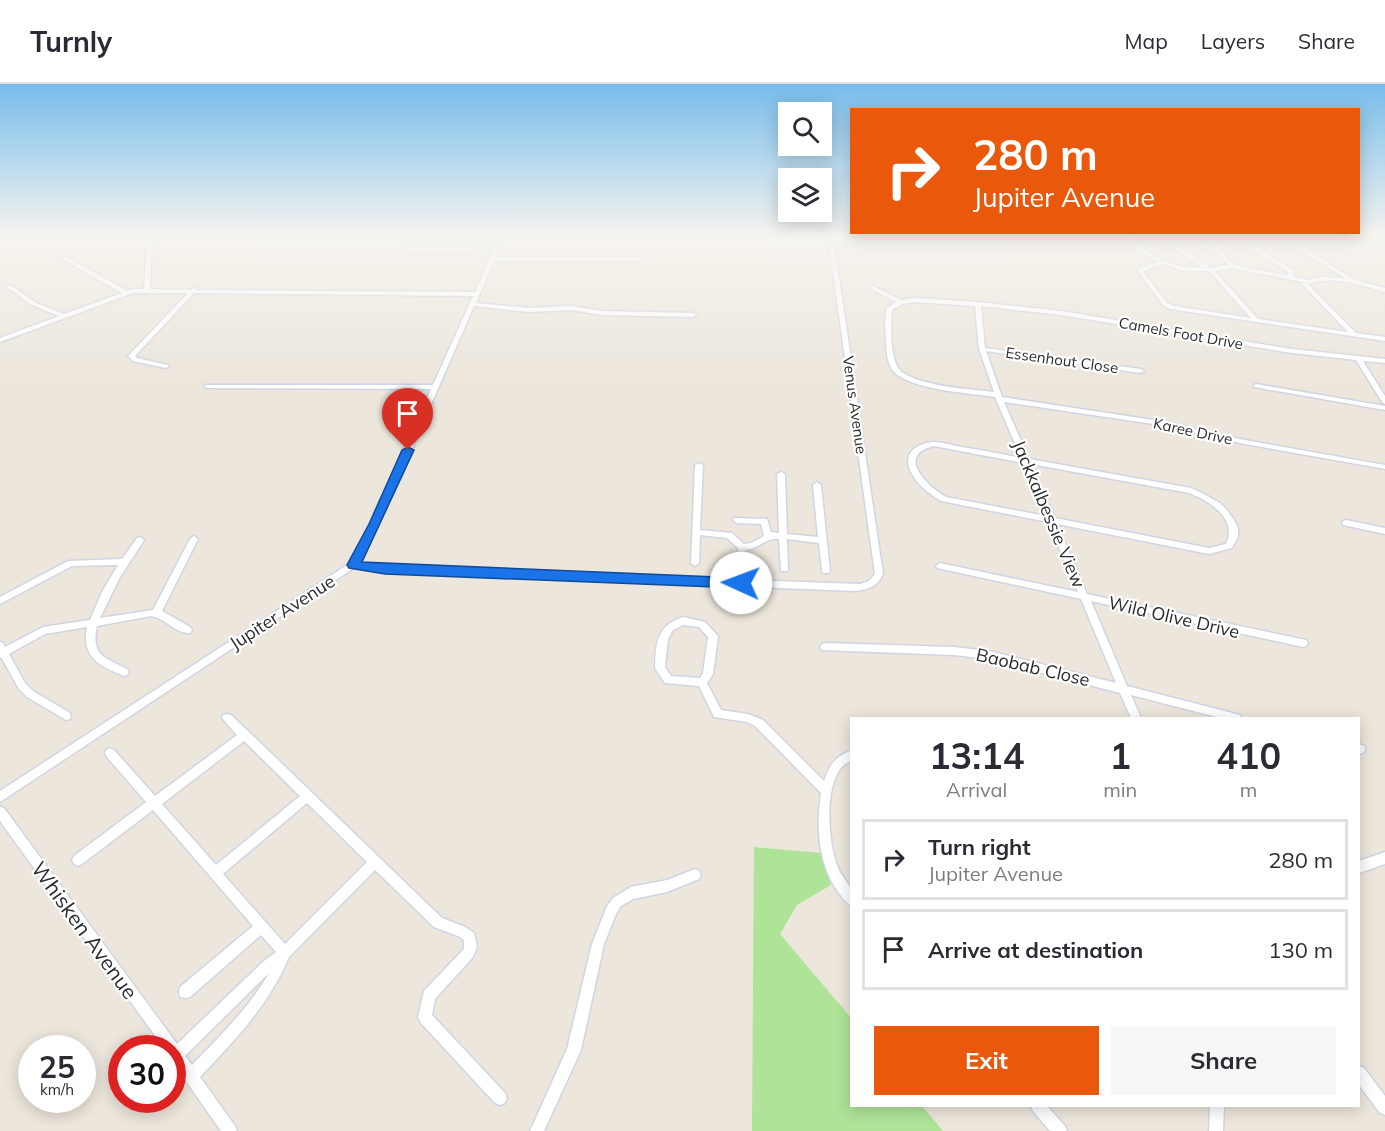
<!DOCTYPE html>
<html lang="en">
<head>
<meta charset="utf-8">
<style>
	:root { --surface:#fff; --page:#f7f7f7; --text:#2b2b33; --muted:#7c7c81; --line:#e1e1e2; --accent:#ea580c }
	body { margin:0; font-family:Mulish,sans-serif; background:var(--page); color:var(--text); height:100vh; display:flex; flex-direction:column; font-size:22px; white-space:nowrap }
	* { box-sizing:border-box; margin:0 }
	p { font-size:20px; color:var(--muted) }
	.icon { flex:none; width:33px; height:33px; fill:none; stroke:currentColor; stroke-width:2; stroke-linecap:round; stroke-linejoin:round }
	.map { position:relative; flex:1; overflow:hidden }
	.drawer { position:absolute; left:850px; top:633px; width:510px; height:390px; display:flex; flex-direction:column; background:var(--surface); border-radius:0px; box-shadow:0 3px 15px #0003 }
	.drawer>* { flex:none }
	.hud { position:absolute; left:850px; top:24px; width:510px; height:126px; border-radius:0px; box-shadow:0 3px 15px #0003; background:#ea580c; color:#fff; overflow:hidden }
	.controls { position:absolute; left:778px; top:18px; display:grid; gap:12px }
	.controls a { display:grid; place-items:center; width:54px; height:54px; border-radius:0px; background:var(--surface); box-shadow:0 3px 15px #0003; font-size:30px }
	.speed { position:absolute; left:18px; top:951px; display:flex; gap:12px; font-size:30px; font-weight:700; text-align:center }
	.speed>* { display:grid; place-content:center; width:78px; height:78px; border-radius:50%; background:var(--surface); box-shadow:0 3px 15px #0003; line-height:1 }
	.speed small { font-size:15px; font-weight:400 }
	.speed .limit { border:9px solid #d22; background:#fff; color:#111 }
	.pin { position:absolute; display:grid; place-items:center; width:51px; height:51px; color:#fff; margin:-62px -26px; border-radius:50% 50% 50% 0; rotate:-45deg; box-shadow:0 0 6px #0007 }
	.pin .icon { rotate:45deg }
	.me { position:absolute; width:66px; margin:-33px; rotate:272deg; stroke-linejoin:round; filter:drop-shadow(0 0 4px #0008) }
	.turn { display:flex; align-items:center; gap:21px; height:126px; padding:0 24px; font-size:27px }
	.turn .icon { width:78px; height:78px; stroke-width:2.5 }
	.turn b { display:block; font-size:42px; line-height:51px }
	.eta { display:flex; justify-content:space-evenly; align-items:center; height:102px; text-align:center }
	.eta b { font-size:36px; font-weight:700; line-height:42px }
	.primary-button { display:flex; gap:12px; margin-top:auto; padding:12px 24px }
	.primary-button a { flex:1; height:69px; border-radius:0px; background:var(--accent); color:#fff; font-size:24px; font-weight:700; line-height:69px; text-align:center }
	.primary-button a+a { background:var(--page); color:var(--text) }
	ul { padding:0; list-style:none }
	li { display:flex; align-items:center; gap:18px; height:81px; margin:0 12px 9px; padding:0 12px; border:3px solid var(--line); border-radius:0px }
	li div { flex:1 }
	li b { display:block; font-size:22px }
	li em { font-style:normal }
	header { display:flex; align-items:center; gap:36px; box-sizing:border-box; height:84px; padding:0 30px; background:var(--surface); border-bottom:2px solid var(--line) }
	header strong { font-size:28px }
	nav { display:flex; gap:33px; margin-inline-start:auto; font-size:21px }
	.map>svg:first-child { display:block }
</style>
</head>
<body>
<header>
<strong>Turnly</strong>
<nav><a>Map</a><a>Layers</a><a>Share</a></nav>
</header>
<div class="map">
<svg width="1385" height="1047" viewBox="0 0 1385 1047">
	<rect width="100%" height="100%" fill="#ece6dc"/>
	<path fill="#aee398" d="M754,763L821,769L831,801L797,821L780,850L852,935V1022H922L943,1047H752Z"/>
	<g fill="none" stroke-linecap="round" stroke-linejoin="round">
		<g stroke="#d1d4e3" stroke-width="3">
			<path id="minor" d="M147,153H152L150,205L191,206L194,204L197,206L475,208L494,166L408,167L405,165L408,163L495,162L500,153H504L496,173H637L640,175L637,177H494L476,219L529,224L572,222L602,227L693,229L696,231L693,233L602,231L572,226L529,228L474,222L379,440L359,479L385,482L737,496L738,464L727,454L700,451L699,479L695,482L691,479L695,381L699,379L703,381L700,446L732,449L744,460L751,459L764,452L761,440L737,439L733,436L734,434L767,435L771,448L779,449L777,390L781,388L785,390L787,450L818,453L813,401L817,398L821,401L830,487L829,489H823L822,487L819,459L787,455L788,485L787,487H781L779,455C767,453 760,464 746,466L745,496L860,500L869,497L875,490L828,153H833L883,490C877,503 868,506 854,507L385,488L354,484L0,718V707L350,479L371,440L431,305L207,304L204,302L205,301H433L473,212L194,209L135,272L137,274L168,281L169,282L166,284L133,277L128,272L188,209H133L0,258V254L59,232L32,221L8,204V202H12L36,219L64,230L122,209L62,175V173H66L127,207L132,205H144Z
				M1127,153H1133C1152,173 1174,186 1202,183L1178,167L1166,153H1171L1182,165L1211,184L1228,181L1203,153H1209L1234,181L1288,192L1289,189L1253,165L1242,153H1248L1257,163L1294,187L1293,193L1308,196L1323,193L1345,194L1281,153H1287L1355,196L1385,204V208C1360,201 1333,191 1308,200L1356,249L1385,253V257L1170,225L1163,221L1137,186L1158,178L1144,170ZM1162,180L1184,187H1209L1251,234L1174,222L1167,219L1143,187ZM1232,184L1302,198V200L1348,248L1258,235L1215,187Z
				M1326,153H1342L1382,157L1385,159L1382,161L1329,155Z
				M873,202L901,216L915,214L978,218L1061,227L1292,265L1385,275V279L1363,277L1385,312V320L1382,318L1356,276L1292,269L1061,231L981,222L985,264L1141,285L1144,287L1141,289L986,267L1002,313L1160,337L1245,356L1385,381V385L1245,360L1160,341L1004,318L1029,375L1191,404L1202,409L1220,419L1227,426L1234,436L1238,444V453L1232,464L1209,470L1057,440L1087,510L1306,556L1308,559L1306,562L1303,563L1091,517L1127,602L1236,630L1240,631L1241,634H1221L1131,611L1141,634H1131L1120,609L989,575L954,571L822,566L820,563L822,560L825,559L954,563L989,567L1116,599L1081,515L937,484L936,482L940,479L1078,508L1048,438L941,417C928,409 915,399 909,384C904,367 919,359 933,358C942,358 952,361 961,363C981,366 1001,370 1021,374L995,313C970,309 910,306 893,287C887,279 886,266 886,256C885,245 884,234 887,224L896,218L871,205L870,204ZM915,218L975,222L979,265L994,308C972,305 907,302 897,282C890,268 891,241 892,226L902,220ZM934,362L1023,379L1046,432L946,413C927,402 895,371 934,362ZM1031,380L1189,409C1210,417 1238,435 1226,460L1209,464L1055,434Z
				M1256,300L1385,322V326L1254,303V301Z
				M1346,436L1385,444V450L1343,441L1342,439L1343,437Z
				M194,452L198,455L162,527L190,543L192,546L190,549C176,550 165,534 151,532L97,542C91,572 104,573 127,585L129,588L127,591L124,592C99,582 81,573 87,543L45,550L9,570L25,599L33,607L70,629L71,632L70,635L66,636L27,613L19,605L1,573L0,574V558L3,559L5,563L43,543L90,536L102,508L118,481L72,482L0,520V513L68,477L122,475L137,454L140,453L144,456L119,495L100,534L153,526L190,455Z
				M683,533L705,538L718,552L713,590L707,599L721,626L748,630L763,636L824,697C830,680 835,673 852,666V676C851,677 845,680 844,681C823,700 828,760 838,784C841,792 850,800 852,808C853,812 852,818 852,822C846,819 843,814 839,809C818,781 816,743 821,709L755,642L747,638L714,633L699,602L665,599L655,584C656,559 656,542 683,533ZM683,541L699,543L708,553L703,589L700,594L671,592L665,583L668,555L673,546Z
				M227,630L231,631L249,648L442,834L465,843L474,849L477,863L473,873L435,915L432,931L505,1009L507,1014L505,1019L500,1021L495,1019L420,938L418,933L424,907L464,865V856L458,852L434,843L375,786L289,873C269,921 235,956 200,993L235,1042L237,1047H221L172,977V964H164L0,737V723L4,724L177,960L264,877L276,868L261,851L190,913L185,914L180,913L179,908L180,903L253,842L153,726L82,780L78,782L74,780L72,776L74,772L146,718L106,672L105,669L106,666L110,664L114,666L155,712L237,651L222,634L223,631ZM244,657L300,712L216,781L162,720ZM307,719L367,778L285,860L223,790ZM269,889C249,924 220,952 192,981L185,972Z
				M1359,660L1364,662L1365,665L1364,668L1360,670Z
				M1385,768V780L1359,789V777Z
				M695,785L699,787L701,791L699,795L667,808L633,815L621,822L616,830L604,860L581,966L544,1047H530L567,965L592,860L607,822L613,814L631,803L667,796Z
				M1359,982L1364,984L1385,1012V1031L1380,1029L1359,1001Z
				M1031,1022H1047L1065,1042L1067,1047H1050L1033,1027Z
				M1210,1022H1224L1223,1047H1209Z"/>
		</g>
		<use href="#minor" fill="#fff" fill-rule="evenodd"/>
	</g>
	<linearGradient id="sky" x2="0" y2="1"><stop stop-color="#77bceb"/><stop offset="0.51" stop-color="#f6f4ef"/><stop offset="1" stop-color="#f6f4ef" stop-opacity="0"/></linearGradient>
	<rect width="1385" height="299" fill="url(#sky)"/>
	<path fill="#1a73e8" stroke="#114b97" stroke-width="1.5" d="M408,363L414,366L362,478L741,494L747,499L741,504L385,490L349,484L347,481L369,440L402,366Z"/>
	<g text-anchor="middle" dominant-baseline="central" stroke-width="4.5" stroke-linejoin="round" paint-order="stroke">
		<g font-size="15" fill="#2a2a2a" stroke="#fff">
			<text transform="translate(1181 249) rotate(10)">Camels Foot Drive</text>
			<text transform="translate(1062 276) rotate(8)">Essenhout Close</text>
			<text transform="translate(855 321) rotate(82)">Venus Avenue</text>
			<text transform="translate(1193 347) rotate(12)">Karee Drive</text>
		</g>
		<g font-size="18" fill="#2a2a2a" stroke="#fff">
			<text transform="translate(1049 430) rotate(67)">Jackkalbessie View</text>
			<text transform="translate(282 528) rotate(-33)">Jupiter Avenue</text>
			<text transform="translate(1174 533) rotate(13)">Wild Olive Drive</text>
			<text transform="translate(1033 583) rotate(13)">Baobab Close</text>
		</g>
		<g font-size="21" fill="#2a2a2a" stroke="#fff">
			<text transform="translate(85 846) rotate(54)">Whisken Avenue</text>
		</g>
	</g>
</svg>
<div class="controls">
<a><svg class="icon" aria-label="search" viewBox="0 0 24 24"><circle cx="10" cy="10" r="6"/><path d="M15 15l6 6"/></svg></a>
<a><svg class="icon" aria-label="layers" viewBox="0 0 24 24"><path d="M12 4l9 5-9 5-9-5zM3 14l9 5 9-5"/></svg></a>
</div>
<div class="speed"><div>25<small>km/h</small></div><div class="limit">30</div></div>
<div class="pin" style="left:408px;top:366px;background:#d93025"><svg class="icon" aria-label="arrive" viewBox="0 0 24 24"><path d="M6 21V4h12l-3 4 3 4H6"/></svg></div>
<svg class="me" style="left:741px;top:499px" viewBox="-20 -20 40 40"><circle r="19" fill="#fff"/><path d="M0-13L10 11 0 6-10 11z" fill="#1a73e8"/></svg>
<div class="hud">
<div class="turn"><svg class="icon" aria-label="right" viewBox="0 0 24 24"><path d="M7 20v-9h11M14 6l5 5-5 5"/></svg><div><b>280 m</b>Jupiter Avenue</div></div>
</div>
<section class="drawer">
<div class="eta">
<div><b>13:14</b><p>Arrival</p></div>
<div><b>1</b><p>min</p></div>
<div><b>410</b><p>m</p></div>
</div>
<ul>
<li><svg class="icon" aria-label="right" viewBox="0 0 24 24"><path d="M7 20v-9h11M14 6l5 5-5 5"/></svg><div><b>Turn right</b><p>Jupiter Avenue</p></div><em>280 m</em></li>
<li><svg class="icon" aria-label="arrive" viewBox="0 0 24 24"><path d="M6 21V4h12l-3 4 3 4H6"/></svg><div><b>Arrive at destination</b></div><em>130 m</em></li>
</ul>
<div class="primary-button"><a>Exit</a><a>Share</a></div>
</section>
</div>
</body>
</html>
